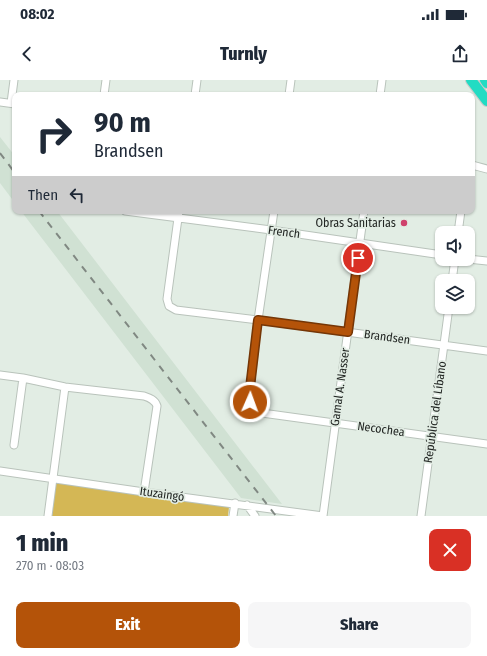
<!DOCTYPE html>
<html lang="en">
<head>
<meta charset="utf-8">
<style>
	:root { --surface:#fff; --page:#f6f6f7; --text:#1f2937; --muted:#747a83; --accent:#b45309 }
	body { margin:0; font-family:"Fira Sans Condensed",sans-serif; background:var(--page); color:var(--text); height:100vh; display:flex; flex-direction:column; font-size:15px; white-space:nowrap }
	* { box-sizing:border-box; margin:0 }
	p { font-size:13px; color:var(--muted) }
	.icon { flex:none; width:22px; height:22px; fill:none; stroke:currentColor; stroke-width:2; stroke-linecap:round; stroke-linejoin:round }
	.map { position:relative; height:436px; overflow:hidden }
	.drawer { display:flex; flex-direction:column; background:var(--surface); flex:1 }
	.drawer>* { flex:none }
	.top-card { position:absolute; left:12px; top:12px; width:463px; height:122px; border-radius:8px; box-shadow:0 1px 3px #0004; background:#fff; color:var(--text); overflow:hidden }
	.controls { position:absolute; left:435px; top:146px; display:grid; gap:8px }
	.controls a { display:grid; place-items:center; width:40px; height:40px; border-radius:8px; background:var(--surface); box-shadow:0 1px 3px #0004; font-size:20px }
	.pin { position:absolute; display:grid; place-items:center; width:34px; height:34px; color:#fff; margin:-17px; border:2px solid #fff; border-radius:50%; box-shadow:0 1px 4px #0007 }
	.me { position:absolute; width:44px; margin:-22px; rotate:2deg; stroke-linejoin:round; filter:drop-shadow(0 0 3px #0008) }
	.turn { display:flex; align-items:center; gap:14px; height:84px; padding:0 16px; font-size:18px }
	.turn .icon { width:52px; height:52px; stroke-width:2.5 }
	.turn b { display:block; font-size:28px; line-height:34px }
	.then { display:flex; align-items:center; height:38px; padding:0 16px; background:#0003; gap:8px; font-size:15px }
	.round { display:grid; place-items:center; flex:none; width:42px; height:42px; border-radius:8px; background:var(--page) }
	.headline { display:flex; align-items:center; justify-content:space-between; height:68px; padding:0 16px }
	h1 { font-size:24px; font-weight:800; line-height:30px }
	.cta { display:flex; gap:8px; margin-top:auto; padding:8px 16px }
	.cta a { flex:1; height:46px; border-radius:8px; background:var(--accent); color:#fff; font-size:16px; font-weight:800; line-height:46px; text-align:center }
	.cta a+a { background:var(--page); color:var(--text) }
	.status { display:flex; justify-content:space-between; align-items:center; height:28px; padding:0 20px; background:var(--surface); direction:ltr }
	.status svg { height:11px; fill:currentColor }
	header { display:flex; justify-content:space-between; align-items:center; height:52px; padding:0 16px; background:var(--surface); font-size:18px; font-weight:800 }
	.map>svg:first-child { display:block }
</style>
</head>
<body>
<div class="status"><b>08:02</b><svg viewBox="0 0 49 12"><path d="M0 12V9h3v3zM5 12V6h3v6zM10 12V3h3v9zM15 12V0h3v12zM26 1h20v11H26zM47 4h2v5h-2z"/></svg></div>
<header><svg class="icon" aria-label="back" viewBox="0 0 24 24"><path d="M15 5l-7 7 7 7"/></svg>Turnly<svg class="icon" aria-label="share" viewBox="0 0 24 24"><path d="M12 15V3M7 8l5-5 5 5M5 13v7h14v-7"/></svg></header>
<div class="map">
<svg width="487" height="436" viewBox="0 0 487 436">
	<rect width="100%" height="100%" fill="#e2ede4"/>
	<path fill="#d0e1d3" d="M0,57L15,76V123L0,103Z
		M21,131H57L282,424L241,418Z"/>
	<path fill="#d4b755" d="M56,403L229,427L228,436H52Z"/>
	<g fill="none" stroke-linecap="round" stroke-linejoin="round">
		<g stroke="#b9c3bb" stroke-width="9">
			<path id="minor" d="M104,15L106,0
				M195,15L197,0
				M289,15L291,0
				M380,15L382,0
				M0,22L15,24
				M11,23L14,0
				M472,85L487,89
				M125,131L271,150L442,175
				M179,131L167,219L169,226L176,230L258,240L487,271
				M274,131L258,240L249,316C251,324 254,329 262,333L487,364
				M458,153L461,131
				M468,179L487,181
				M452,201L455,179
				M0,295L23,298L65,307L144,316C150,318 155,320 157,326L144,412
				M14,365L23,298
				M0,391L144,412L323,436
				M247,425L255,436
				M48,436L65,307
				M233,436L235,423
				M323,436L364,131
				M421,436L449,227"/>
		</g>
		<g stroke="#cacbca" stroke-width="12">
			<path id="highway" d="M471,0L487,21
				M485,0L487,3"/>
		</g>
		<use href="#minor" stroke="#fff" stroke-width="7"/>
		<use href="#highway" stroke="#22dcc3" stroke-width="10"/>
		<path stroke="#808882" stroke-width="2" stroke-dasharray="7 7" stroke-linecap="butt" d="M0,73L15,93
			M39,131L276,436"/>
	</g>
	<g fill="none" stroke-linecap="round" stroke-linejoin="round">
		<g stroke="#753606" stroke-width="10">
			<path id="route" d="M250,322L249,316L258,240L348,252L358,178"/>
		</g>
		<use href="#route" stroke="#b45309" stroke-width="7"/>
	</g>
	<circle fill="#cf416c" stroke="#e2ede4" stroke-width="1.5" cx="404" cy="143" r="4"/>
	<g text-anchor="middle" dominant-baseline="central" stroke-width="3.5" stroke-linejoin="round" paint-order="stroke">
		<g font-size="12" fill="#222623" stroke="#e2ede4" text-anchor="end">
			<text x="396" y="143">Obras Sanitarias</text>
		</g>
		<g font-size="12" fill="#222623" stroke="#e2ede4">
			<text transform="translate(284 152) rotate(8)">French</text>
			<text transform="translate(387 257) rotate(8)">Brandsen</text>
			<text transform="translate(340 307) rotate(-82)">Gamal A. Nasser</text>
			<text transform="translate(435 332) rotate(-82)">República del Líbano</text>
			<text transform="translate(381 349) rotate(8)">Necochea</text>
			<text transform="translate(162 414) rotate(8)">Ituzaingó</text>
		</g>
	</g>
</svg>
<div class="controls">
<a><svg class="icon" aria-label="sound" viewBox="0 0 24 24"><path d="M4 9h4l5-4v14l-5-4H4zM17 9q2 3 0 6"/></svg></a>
<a><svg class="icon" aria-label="layers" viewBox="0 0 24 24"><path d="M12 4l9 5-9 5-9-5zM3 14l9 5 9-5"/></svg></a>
</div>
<div class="pin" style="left:358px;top:178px;background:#d93025"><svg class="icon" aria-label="arrive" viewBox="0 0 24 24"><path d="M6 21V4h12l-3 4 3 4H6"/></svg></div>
<svg class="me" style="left:250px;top:322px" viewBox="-20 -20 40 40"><circle r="17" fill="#b45309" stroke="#fff" stroke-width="3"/><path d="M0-11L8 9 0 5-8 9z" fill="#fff"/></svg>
<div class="top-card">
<div class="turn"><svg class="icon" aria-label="right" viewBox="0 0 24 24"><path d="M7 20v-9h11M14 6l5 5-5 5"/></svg><div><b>90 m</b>Brandsen</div></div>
<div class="then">Then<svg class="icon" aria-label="left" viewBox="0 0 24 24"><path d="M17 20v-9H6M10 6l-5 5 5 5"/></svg></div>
</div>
</div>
<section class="drawer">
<div class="headline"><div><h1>1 min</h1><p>270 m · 08:03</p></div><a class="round" style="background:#d93025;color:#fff"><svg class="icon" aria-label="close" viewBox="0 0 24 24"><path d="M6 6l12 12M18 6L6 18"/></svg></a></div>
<div class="cta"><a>Exit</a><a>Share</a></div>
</section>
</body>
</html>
